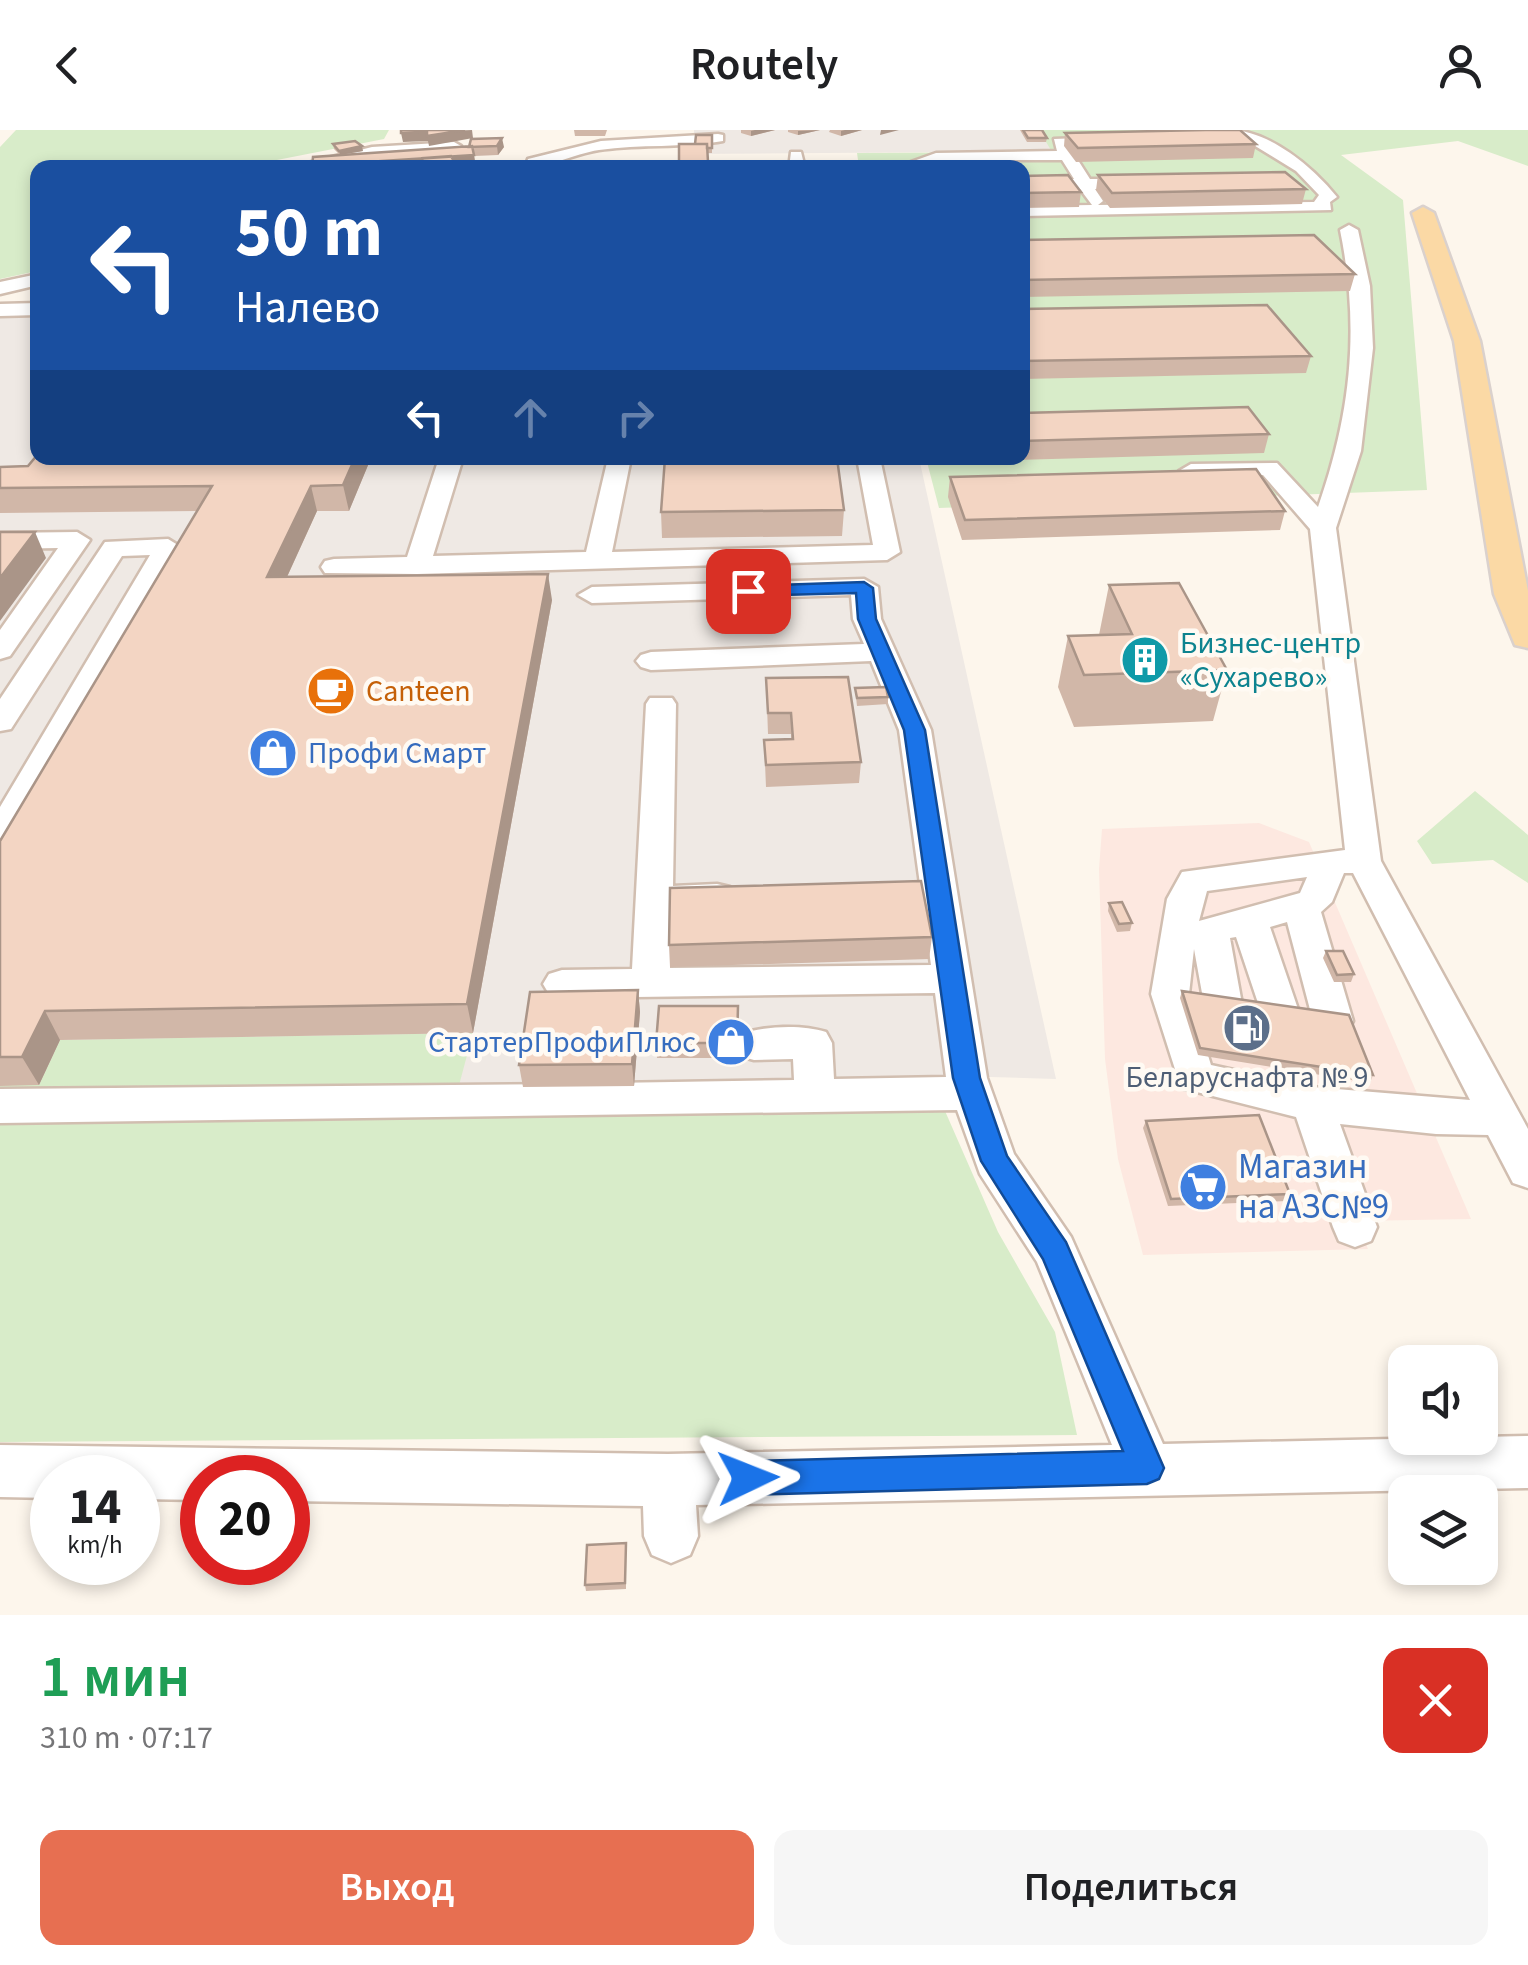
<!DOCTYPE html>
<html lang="ru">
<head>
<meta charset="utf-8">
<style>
	:root { --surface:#fff; --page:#f6f6f6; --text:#202124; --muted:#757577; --accent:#e76f51 }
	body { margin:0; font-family:"Source Sans 3",sans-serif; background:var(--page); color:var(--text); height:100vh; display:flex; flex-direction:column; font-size:38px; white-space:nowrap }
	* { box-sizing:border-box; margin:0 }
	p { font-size:32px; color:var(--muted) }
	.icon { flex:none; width:55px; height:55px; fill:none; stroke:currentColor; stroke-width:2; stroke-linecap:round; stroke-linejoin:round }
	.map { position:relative; height:1485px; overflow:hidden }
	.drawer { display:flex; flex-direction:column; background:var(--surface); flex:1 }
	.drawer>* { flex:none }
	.top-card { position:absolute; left:30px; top:30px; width:1000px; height:305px; border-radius:20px; box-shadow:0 5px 15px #0003; background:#1a4fa0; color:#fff; overflow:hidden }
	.controls { position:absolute; left:1388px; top:1215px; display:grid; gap:20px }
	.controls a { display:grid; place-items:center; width:110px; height:110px; border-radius:20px; background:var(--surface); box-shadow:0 5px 15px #0003; font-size:50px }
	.speed { position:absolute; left:30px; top:1325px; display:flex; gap:20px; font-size:50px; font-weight:700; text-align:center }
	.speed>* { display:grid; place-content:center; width:130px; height:130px; border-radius:50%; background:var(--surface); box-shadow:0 5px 15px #0003; line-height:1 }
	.speed small { font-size:25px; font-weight:400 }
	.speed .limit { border:15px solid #d22; background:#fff; color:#111 }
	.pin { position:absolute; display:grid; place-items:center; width:85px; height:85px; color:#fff; margin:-42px; border-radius:20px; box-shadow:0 5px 15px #0006 }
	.me { position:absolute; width:110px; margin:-55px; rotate:88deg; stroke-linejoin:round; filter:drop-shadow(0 0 8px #0008) }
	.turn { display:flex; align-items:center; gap:35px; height:210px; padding:0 40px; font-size:45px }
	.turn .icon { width:130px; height:130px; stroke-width:2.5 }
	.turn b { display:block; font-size:70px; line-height:85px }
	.lanes { display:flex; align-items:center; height:95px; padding:0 40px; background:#0003; justify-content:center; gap:50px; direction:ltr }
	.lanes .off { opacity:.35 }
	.round { display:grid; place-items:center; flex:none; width:105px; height:105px; border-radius:20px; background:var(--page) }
	.head { display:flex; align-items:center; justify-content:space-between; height:170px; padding:0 40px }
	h1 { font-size:60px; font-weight:600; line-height:75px; color:#1e9e55 }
	.primary-button { display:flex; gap:20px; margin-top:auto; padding:20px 40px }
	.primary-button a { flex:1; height:115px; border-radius:20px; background:var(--accent); color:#fff; font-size:40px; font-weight:600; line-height:115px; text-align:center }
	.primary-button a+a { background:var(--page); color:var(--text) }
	header { display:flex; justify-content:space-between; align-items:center; height:130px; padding:0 40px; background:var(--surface); font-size:45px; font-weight:600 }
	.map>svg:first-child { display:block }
</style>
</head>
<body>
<header><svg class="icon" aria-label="back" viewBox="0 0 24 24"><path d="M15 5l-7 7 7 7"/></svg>Routely<svg class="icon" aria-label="person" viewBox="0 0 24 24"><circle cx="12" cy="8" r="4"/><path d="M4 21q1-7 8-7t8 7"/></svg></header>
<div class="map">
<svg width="1528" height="1485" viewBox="0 0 1528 1485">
	<rect width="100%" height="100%" fill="#fdf6ec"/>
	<path fill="#fde8e0" d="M1259,693L1309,712L1471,1089L1357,1091L1368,1119L1143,1125L1118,1029L1105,929L1099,739L1102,699Z"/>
	<path fill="#efe9e4" d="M694,0H1258L1022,38L949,22L694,24Z
		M0,173H37L38,328H919L1056,949L991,947L457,960L472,903L39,955H0Z"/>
	<path fill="#d8ecc9" d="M16,0H389L384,9L241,37L38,38L37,141L0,149V17Z
		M1039,0H1528V36L1458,11L1341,25L1403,70L1427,360L939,378L926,328H1022V38L859,37L857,23L1052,22Z
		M1475,661L1528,705V753L1493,730L1432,734L1417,711Z
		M473,903L458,959L931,949L998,1102L1055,1202L1077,1305L0,1312V955H39L60,910Z"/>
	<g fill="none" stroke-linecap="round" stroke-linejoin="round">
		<g stroke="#d1beb0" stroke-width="5">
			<path id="minor" d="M1229,0C1269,0 1313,37 1337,67L1330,72L1331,80L1022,86V76L1092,75L1080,59H1022V49H1074L1062,30H985L988,38H973L970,31L894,38L936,23L1057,21L1054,9L1108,7L1113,8V14L1069,16L1090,49H1141L1149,54L1141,59H1095L1103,71L1098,75L1314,72L1319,65L1296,41Z
				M718,4L723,5V11C683,18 640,14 599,20C573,24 548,38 525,38L528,29L601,11Z
				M454,12L461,16L459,19L375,25L324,38H288L372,17Z
				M791,22H801L805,38H789Z
				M1349,95L1358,100L1370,156L1373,218L1361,321L1336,398L1381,731L1528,999V1058L1513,1053L1488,1005L1436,1004L1340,994L1377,1097L1371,1111L1355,1117L1339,1111L1333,1097L1296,987L1181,958L1151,864L1167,769L1182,742L1345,720L1310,399L1263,345L1191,348L1179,341L1191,334L1277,333L1318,377C1351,283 1360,198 1340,100ZM1344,743H1353L1470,970L1312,957L1211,935L1189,864L1194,819L1204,874L1209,884L1223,889L1237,884L1242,874L1230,808L1236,807L1261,882L1266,892L1280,897L1294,892L1299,882L1270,797L1287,792L1313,891L1319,902L1333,906L1347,902L1353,891L1321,782L1332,772ZM1307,747L1300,763L1199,791L1207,761Z
				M38,144V155L0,164V152Z
				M38,173V185L0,186V174Z
				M439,328H463L433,426L586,422L608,328H631L612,422L873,415L857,328H880L900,422L887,430L417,444L325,443L321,437L325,431L334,429L407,427Z
				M77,402L90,410L10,526L0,529V500L58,418L0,419V403Z
				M168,409L181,417L17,705L12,713L0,716V677L150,425L122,426L11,599L0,601V569L105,412Z
				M864,449L878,457L881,489L931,600L987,948L1014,1024L1071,1107L1163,1314L1528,1306V1358L696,1375L698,1406L690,1425L671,1433L652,1425L644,1406L643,1376L288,1371V1348H202V1370L138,1369V1348H52V1368L0,1367V1315L668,1324L1112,1315L1037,1132L980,1044L957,980L0,993V959L573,954L578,944L592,940L606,944L611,953L794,950L793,929L754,930L740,926L734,915L740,904C765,896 801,894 826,902L832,913L834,949L946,947L935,863L562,868L549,864L543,854L549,844L562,840L632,839L646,574L650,568H672L676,574L673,756L717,754L730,757L735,766L730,775L672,781L670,838L931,835L899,600L871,531L651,540L641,537L636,531L641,525L651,522L864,514L853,489L851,465L592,473L578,465L592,457Z"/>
		</g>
		<g stroke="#dad1cd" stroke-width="5">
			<path id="major" d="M1423,77L1434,83L1480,211L1528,461V518L1515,515L1494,464L1454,211L1412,83Z"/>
		</g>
		<use href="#minor" fill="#fff" fill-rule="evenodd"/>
		<use href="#major" fill="#fbd9a5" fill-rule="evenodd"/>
	</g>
	<path fill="#d1b7a8" d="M574,0H607L605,6H575Z
		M741,0H775L751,6L741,3Z
		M788,0H820L798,5L788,2Z
		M830,0H862L841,6L829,2Z
		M1020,0H1042L1047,8L1046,12H1027Z
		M1065,3L1256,14L1253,28L1076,32L1064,16Z
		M712,5V23H708V38H679V14H695Z
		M471,9L504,17L498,25L474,26L476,38H369L340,25L334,19L333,14L363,21L340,25L470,16Z
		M1098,45L1306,59L1302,74L1110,78L1096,60Z
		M1022,46L1081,62L1079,77L1022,78Z
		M1022,110L1355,144L1350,161L1022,167Z
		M1022,179L1311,226L1306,243L1022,249Z
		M1022,283L1269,304L1264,323L947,332L945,328H1022Z
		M38,328H371L349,381H317L287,447L552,470L473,903L60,910L39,955L0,956V711L197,381L0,383V358Z
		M950,347L1285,381L1280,400L962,410L948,367Z
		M844,380L842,406L662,408L661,382Z
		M1109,455L1227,540L1213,591L1074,597L1058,557L1068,506L1099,505Z
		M766,548L861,632L859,653L766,657L764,610L791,609V604H768Z
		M855,558L888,567V574L857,576Z
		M1109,773L1132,793L1130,801L1117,802L1108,781Z
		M932,807L929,829L670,837L669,815Z
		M1326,821L1354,844L1351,852H1334L1323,828Z
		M638,860L640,882L634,956L523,957L519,935Z
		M1182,861L1373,945L1370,953L1198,925L1180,868Z
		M738,876L737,928H657L656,913Z
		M1146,991L1290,1064L1286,1071L1168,1076L1143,998Z
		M626,1413V1459L586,1461L585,1455Z"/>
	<path fill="#aa9588" d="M472,0L473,8L429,16L428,11L403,12L401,3Z
		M755,0H775L751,6V1Z
		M820,0L798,5V1Z
		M845,0H862L841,6V1Z
		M881,0H899L880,5Z
		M502,8L504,17L498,25L497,16Z
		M362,16L363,21L340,25L339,21Z
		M474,25L476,38H428L423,28Z
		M423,28L425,38H369L368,32Z
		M355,328H371L349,381L343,355Z
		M311,356L317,381L275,473L267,447Z
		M35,402L46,428L0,491V448Z
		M548,444L552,470L473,903L467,874Z
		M638,860L640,882L634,956L632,934Z
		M45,881L60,910L39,955L22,927Z"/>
	<path fill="#f3d5c3" stroke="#aa9588" stroke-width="2.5" d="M401,0H465L427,6V2L401,3Z
		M1023,0H1042L1047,8H1028Z
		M1206,0H1240L1256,14L1078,18L1065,3Z
		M696,5H712V18H707V14H695Z
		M502,8L497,16L469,17L471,9Z
		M355,11L362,16L339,21L333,14Z
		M679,14H707L708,32L679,33Z
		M472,16L474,25L368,32L369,38H312L313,27Z
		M451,26L458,38H428L423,28Z
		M683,33H699V38H683Z
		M1285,42L1306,59L1112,63L1098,45Z
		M1068,45L1081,62L1022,63V46Z
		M1314,105L1355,144L1022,150V110Z
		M1267,175L1311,226L1022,231V179Z
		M1248,277L1269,304L1022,311V283Z
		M38,324V328H355L343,355L311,356L267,447L548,444L467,874L45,881L22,927H0V711L212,356L0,358V337L28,336Z
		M665,328H837L844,380L661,382Z
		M1256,339L1285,381L965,390L950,347Z
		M0,402H35L0,448Z
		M1179,453L1227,540L1084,545L1068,506L1132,504L1109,455Z
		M848,547L861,632L766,635L764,610L793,609L791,583H768L766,548Z
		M886,557L888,567L857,568L855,558Z
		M921,751L932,807L669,815L670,758Z
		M1122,772L1132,793L1119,794L1109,773Z
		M1326,821H1343L1354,844L1337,845Z
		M638,860L632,934L519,935L530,862Z
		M1182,861L1349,885L1373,945L1200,918Z
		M659,876H738L737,913H656Z
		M1259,985L1290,1064L1171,1069L1146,991Z
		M626,1413L625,1453L585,1455L587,1415Z"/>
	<path fill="#1a73e8" stroke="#114b97" stroke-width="2.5" d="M864,452L873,458L876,489L925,600L980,948L1007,1026L1066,1112L1164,1338L1159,1349L1147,1354L748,1365L736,1360L731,1348L736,1336L748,1331L1123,1321L1043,1129L981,1031L953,948L904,600L858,489L856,463L748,466L739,461L748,456Z"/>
	<defs>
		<g id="building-disc" transform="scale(2.5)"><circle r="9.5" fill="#0f9aa8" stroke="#fffaf3"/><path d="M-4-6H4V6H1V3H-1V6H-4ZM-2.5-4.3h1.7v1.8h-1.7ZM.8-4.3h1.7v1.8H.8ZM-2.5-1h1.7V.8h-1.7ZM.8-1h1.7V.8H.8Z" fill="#fff"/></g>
		<g id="cafe-disc" transform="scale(2.5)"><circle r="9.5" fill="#e8710a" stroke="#fffaf3"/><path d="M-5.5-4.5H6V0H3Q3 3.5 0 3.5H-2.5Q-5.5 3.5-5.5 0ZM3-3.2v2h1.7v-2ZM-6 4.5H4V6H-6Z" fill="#fff"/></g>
		<g id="shop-disc" transform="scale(2.5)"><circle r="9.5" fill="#3f7fe0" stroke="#fffaf3"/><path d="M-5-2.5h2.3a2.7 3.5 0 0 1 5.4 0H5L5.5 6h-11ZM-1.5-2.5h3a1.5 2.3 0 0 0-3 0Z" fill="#fff"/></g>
		<g id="fuel-disc" transform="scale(2.5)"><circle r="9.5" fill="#5c6f8a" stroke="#fffaf3"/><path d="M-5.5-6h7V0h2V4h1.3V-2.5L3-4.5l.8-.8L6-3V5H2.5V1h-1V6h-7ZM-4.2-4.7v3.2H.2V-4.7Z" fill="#fff"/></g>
		<g id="supermarket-disc" transform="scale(2.5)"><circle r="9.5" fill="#3f7fe0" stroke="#fffaf3"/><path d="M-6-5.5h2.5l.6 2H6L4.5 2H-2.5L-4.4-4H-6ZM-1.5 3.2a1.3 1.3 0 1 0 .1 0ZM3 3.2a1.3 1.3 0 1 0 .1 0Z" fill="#fff"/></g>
	</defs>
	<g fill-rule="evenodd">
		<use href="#building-disc" x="1145" y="530"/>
		<use href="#cafe-disc" x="331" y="561"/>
		<use href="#shop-disc" x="273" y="623"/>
		<use href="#fuel-disc" x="1247" y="898"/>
		<use href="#shop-disc" x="731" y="912"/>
		<use href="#supermarket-disc" x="1203" y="1057"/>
	</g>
	<g text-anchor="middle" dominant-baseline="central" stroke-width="9" stroke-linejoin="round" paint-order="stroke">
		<g font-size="30" fill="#0d838f" stroke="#fffaf3" text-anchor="start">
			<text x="1180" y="513">Бизнес-центр<tspan x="1180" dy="34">«Сухарево»</tspan></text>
		</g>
		<g font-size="30" fill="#c56008" stroke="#fffaf3" text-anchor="start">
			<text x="366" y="561">Canteen</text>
		</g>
		<g font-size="30" fill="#366cbe" stroke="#fffaf3" text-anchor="start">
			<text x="308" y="623">Профи Смарт</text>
			<text x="696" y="912" text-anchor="end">СтартерПрофиПлюс</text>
		</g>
		<g font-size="30" fill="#4e5e75" stroke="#fffaf3">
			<text x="1247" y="947">Беларуснафта № 9</text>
		</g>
		<g font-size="35" fill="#366cbe" stroke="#fffaf3" text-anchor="start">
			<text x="1238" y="1037">Магазин<tspan x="1238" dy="40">на АЗС№9</tspan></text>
		</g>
	</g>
</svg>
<div class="controls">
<a><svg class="icon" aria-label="sound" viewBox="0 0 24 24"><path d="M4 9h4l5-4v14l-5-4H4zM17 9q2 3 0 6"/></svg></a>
<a><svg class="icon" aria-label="layers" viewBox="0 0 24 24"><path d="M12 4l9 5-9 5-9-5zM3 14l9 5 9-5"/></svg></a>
</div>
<div class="speed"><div>14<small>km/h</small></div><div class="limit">20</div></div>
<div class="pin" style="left:748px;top:461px;background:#d93025"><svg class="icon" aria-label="arrive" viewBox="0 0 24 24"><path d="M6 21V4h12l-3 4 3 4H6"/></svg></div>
<svg class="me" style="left:748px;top:1348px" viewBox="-20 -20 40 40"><path d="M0-17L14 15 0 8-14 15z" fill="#1a73e8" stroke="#fff" stroke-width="4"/></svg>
<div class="top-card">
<div class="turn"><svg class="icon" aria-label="left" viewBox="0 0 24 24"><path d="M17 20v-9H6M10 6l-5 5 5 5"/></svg><div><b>50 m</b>Налево</div></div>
<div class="lanes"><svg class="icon" aria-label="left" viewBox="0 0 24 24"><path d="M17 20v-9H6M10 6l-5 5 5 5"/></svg><svg class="icon off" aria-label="ahead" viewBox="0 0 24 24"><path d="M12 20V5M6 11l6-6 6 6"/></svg><svg class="icon off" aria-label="right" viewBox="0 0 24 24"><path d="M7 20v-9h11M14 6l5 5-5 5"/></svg></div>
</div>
</div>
<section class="drawer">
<div class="head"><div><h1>1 мин</h1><p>310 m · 07:17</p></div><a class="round" style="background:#d93025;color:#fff"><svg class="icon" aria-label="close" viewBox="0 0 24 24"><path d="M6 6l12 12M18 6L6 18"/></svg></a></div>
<div class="primary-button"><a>Выход</a><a>Поделиться</a></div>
</section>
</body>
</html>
